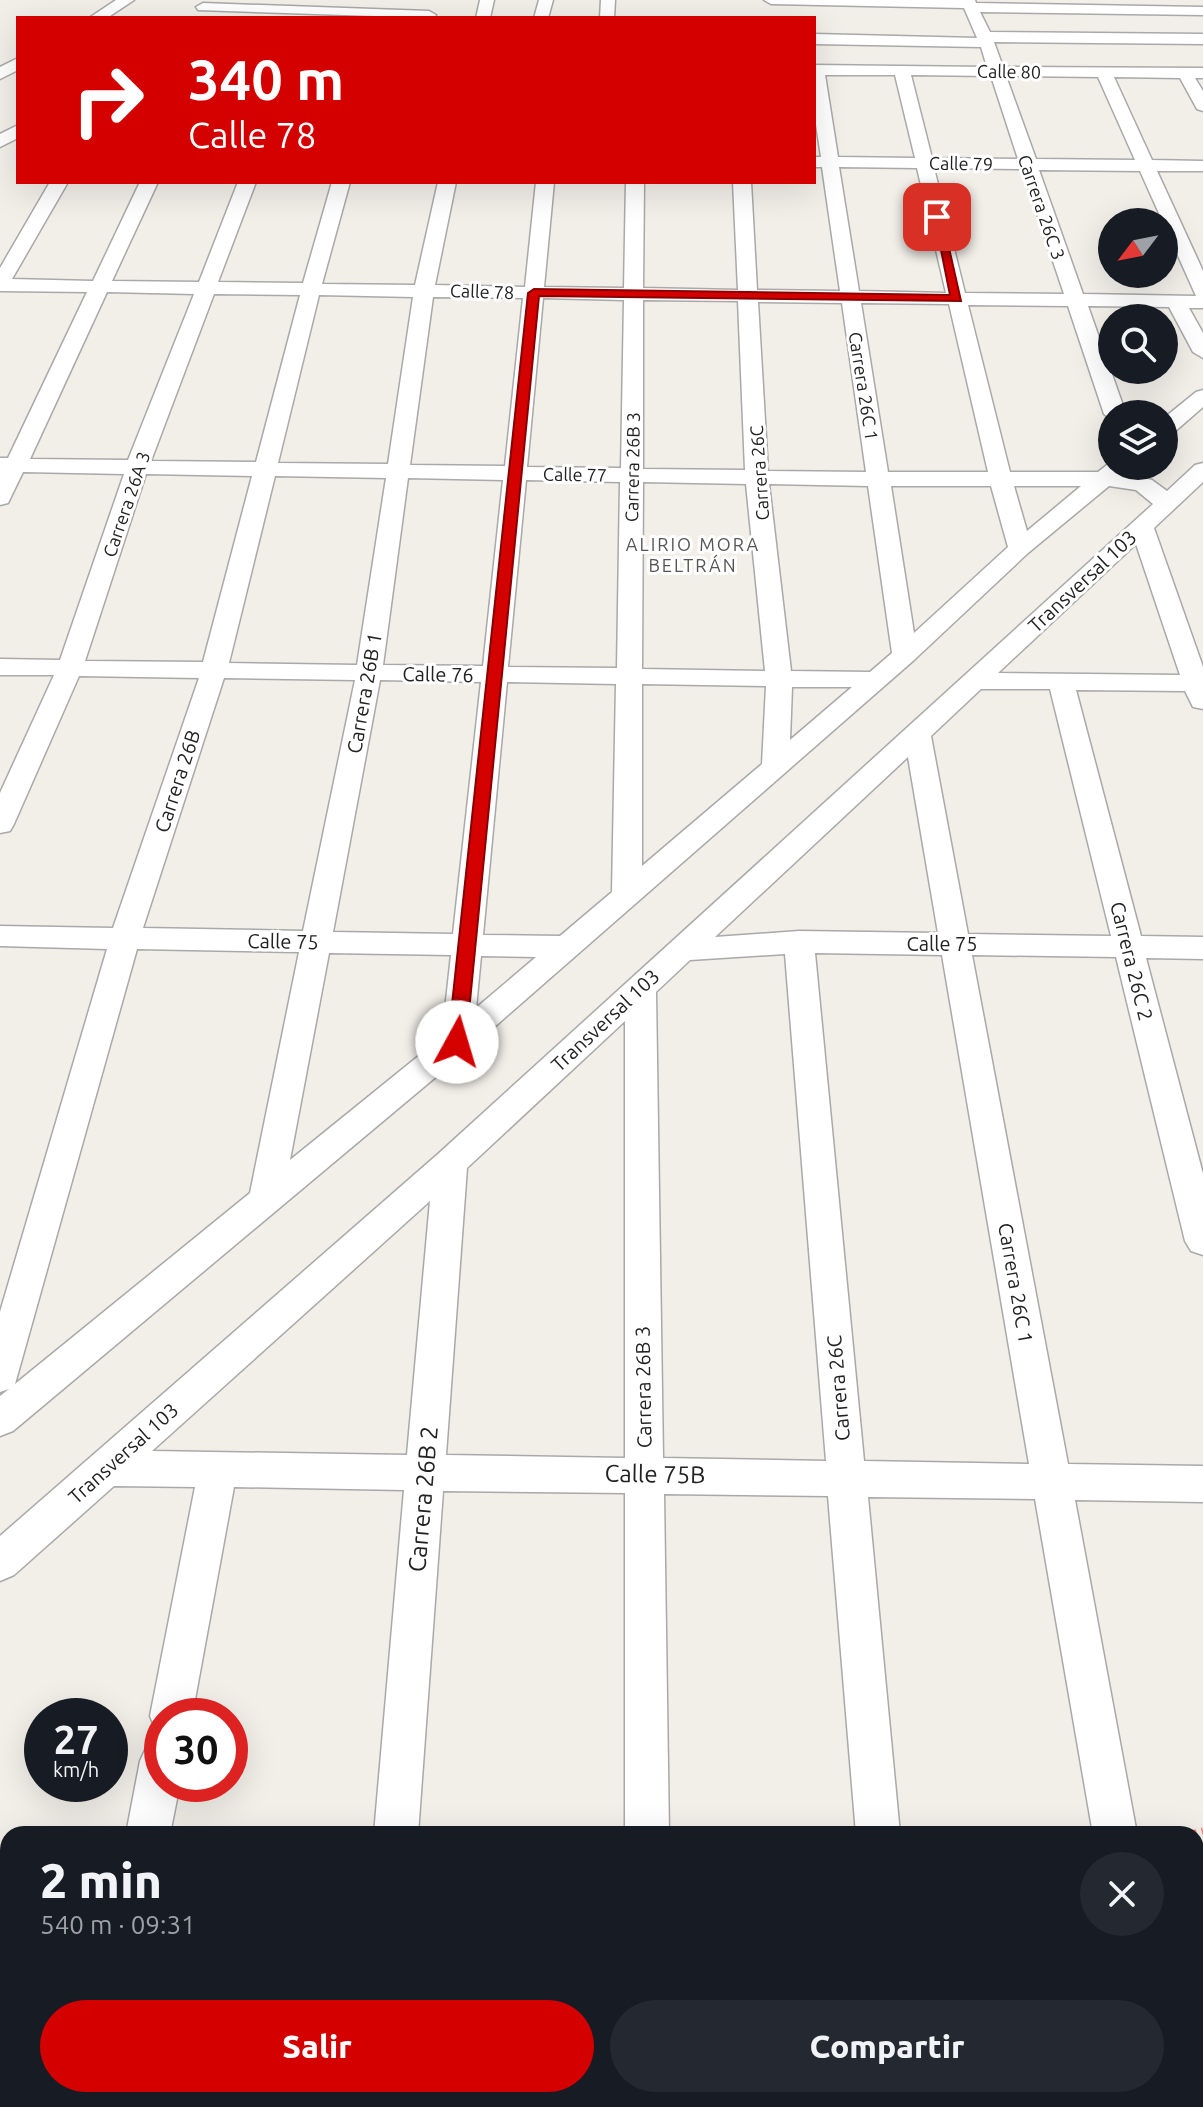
<!DOCTYPE html>
<html lang="es">
<head>
<meta charset="utf-8">
<style>
	:root { --surface:#171b24; --page:#242831; --text:#f1f3f6; --muted:#9ea1a6; --accent:#d40000 }
	body { margin:0; font-family:Ubuntu,sans-serif; background:var(--page); color:var(--text); height:100vh; display:flex; flex-direction:column; font-size:30px; white-space:nowrap }
	* { box-sizing:border-box; margin:0 }
	p { font-size:26px; color:var(--muted) }
	.icon { flex:none; width:44px; height:44px; fill:none; stroke:currentColor; stroke-width:2; stroke-linecap:round; stroke-linejoin:round }
	.map { position:relative; flex:1; overflow:hidden }
	.drawer { position:absolute; left:0px; top:1826px; width:1204px; height:282px; display:flex; flex-direction:column; background:var(--surface); border-radius:24px 24px 0 0; box-shadow:0 8px 32px #0002 }
	.drawer>* { flex:none }
	.top-card { position:absolute; left:16px; top:16px; width:800px; height:168px; border-radius:0px; box-shadow:0 8px 32px #0002; background:#d40000; color:#fff; overflow:hidden }
	.needle { width:52px; rotate:238deg }
	.buttons { position:absolute; left:1098px; top:208px; display:grid; gap:16px }
	.buttons a { display:grid; place-items:center; width:80px; height:80px; border-radius:50%; background:var(--surface); box-shadow:0 8px 32px #0002; font-size:40px }
	.speed { position:absolute; left:24px; top:1698px; display:flex; gap:16px; font-size:40px; font-weight:700; text-align:center }
	.speed>* { display:grid; place-content:center; width:104px; height:104px; border-radius:50%; background:var(--surface); box-shadow:0 8px 32px #0002; line-height:1 }
	.speed small { font-size:20px; font-weight:400 }
	.speed .limit { border:12px solid #d22; background:#fff; color:#111 }
	.pin { position:absolute; display:grid; place-items:center; width:68px; height:68px; color:#fff; margin:-34px; border-radius:16px; box-shadow:0 4px 12px #0006 }
	.me { position:absolute; width:88px; margin:-44px; rotate:6deg; stroke-linejoin:round; filter:drop-shadow(0 0 6px #0008) }
	.turn { display:flex; align-items:center; gap:28px; height:168px; padding:0 40px; font-size:36px }
	.turn .icon { width:104px; height:104px; stroke-width:2.5 }
	.turn b { display:block; font-size:56px; line-height:68px }
	.round { display:grid; place-items:center; flex:none; width:84px; height:84px; border-radius:42px; background:var(--page) }
	.summary { display:flex; align-items:center; justify-content:space-between; height:136px; padding:0 40px }
	h1 { font-size:48px; font-weight:800; line-height:60px }
	.cta { display:flex; gap:16px; margin-top:auto; padding:16px 40px }
	.cta a { flex:1; height:92px; border-radius:48px; background:var(--accent); color:#fff; font-size:32px; font-weight:800; line-height:92px; text-align:center }
	.cta a+a { background:var(--page); color:var(--text) }
	.map>svg:first-child { display:block }
</style>
</head>
<body>
<div class="map">
<svg width="1203" height="2107" viewBox="0 0 1203 2107">
	<rect width="100%" height="100%" fill="#f2efe9"/>
	<path fill="#c8facc" d="M747,2100H899L901,2107H724Z"/>
	<g fill="none" stroke-linecap="round" stroke-linejoin="round">
		<g stroke="#a9a9a9" stroke-width="3">
			<path id="minor" d="M116,0H134L107,18H89Z
				M480,0H494L490,18H476Z
				M539,0H553L548,18H534Z
				M601,0H615L614,18H600Z
				M764,0H975L976,3L1203,7V15L980,12L990,32L1203,34V44L994,42L1003,67L1203,68V78H1195L1203,91V111L1197,109L1180,78L1114,77L1152,160L1203,161V171H1157L1203,271V308H1189L1203,333V358L1193,352L1169,307L1088,306L1126,414H1112V420L1104,414L1068,306L968,305L1010,472H1098L1112,461V466H1130L1124,473L1152,480L1167,491L1195,465L1203,463V482L1154,528L1203,667V709L1193,707L1185,691L1076,690L1141,936L1203,937V959L1146,958L1203,1174V1255L1191,1251L1185,1241L1116,957L972,955L1068,1464L1203,1466V1502L1075,1500L1137,1834H1093L1035,1499L868,1497L900,1834H856L828,1496L664,1494L669,1834H625V1493L443,1491L418,1834H374L404,1490L234,1487L192,1716H162V1734L156,1731L150,1716L195,1487L114,1486L14,1575L0,1581V1536L438,1154L1153,504L1136,490L1109,486L1028,553L914,660L468,1050L13,1431L0,1436V1396L9,1389L0,1392V1312L107,949L0,946V926L113,928L199,678L79,676L14,824L10,831L0,833V793L54,675H0V659L60,660L124,474L23,472L8,503L0,505V458H8L87,292L0,291V268L50,182H68L12,279L93,281L140,182H158L112,281L199,282L238,182H256L218,282L303,283L332,182H350L322,284L415,285L438,182H456L435,285L525,287L536,182H554L544,287L624,288L626,182H644L643,288L738,290L733,182H751L757,290L840,291L822,167H814V157H821L814,111V65L987,67L981,47L814,44V34L977,38L964,8L771,4ZM825,75H895L915,158L838,157ZM911,75L991,76L1018,159L932,158ZM1006,76L1098,77L1135,160L1036,159ZM839,167L917,168L946,293L859,291ZM934,168L1022,169L1064,294L965,293ZM1039,170L1140,171L1196,296L1083,294ZM107,292L194,294L128,460L30,459ZM214,294L300,295L256,462L151,461ZM319,295L413,297L388,464L278,463ZM433,297L523,298L505,466L410,465ZM543,298L624,300L621,468L527,467ZM643,300L738,301L745,470L643,469ZM758,302L842,303L866,472L768,471ZM861,303L949,304L988,472H888ZM146,474L252,476L203,662L85,661ZM275,476L386,478L357,665L229,663ZM408,478L503,480L483,666L383,665ZM526,480L620,482L617,668L508,667ZM643,482L746,484L765,671L642,669ZM769,484L868,486L892,653L870,672L791,671ZM891,486H991L1008,547L914,633ZM1014,486H1081L1027,531ZM1136,544L1180,675L998,673ZM224,678L355,680L303,931L143,928ZM380,680L481,682L453,934L333,932ZM507,682L616,684L612,892L560,936L483,935ZM642,684L766,686L762,764L642,866ZM792,687H852L790,740ZM981,689H1050L1111,936L968,934L931,736ZM908,757L938,933L799,931L715,937ZM137,949L299,952L250,1193L15,1384ZM329,953L451,955L442,1037L290,1160ZM815,953L942,955L1029,1464L864,1461ZM785,954L826,1461L663,1458L656,992L690,960ZM481,956L536,957L476,1008ZM625,1021V1458L446,1455L467,1168ZM430,1201L407,1455L152,1451Z
				M203,3L429,11L436,15L434,18L198,10L196,7Z
				M18,58V70L0,79V67Z
				M18,125V138L0,147V134Z
				M1203,390V407L1172,434L1164,436V418L1196,392Z
				M162,1739V1784H180L170,1834H126L140,1761L147,1746Z
				M1196,2079L1203,2082V2107H1166L1163,2100H1196Z
				M72,2100H122L121,2107H71Z
				M186,2100H255L252,2107H183Z"/>
		</g>
		<path stroke="#fa8072" stroke-width="7" stroke-dasharray="5 5" stroke-linecap="butt" d="M1192,1834L1203,1831"/>
		<use href="#minor" fill="#fff" fill-rule="evenodd"/>
	</g>
	<path fill="#d40000" stroke="#8a0000" stroke-width="2" d="M934,215L942,217L961,301L539,296L466,1042L457,1049L451,1047L448,1042L528,293L534,289L950,295Z"/>
	<g text-anchor="middle" dominant-baseline="central" stroke-width="6" stroke-linejoin="round" paint-order="stroke">
		<g font-size="18" fill="#222" stroke="#fff">
			<text transform="translate(1009 71) rotate(1)">Calle 80</text>
			<text transform="translate(961 163) rotate(1)">Calle 79</text>
			<text transform="translate(1042 207) rotate(71)">Carrera 26C 3</text>
			<text transform="translate(482 291) rotate(2)">Calle 78</text>
			<text transform="translate(864 386) rotate(81)">Carrera 26C 1</text>
			<text transform="translate(632 467) rotate(-89)">Carrera 26B 3</text>
			<text transform="translate(759 473) rotate(-94)">Carrera 26C</text>
			<text transform="translate(575 474) rotate(1)">Calle 77</text>
			<text transform="translate(126 504) rotate(-71)">Carrera 26A 3</text>
		</g>
		<g font-size="18" letter-spacing="2" fill="#555" stroke="#fff">
			<text x="693" y="544">ALIRIO MORA<tspan x="693" dy="21">BELTRÁN</tspan></text>
		</g>
		<g font-size="20" fill="#222" stroke="#fff">
			<text transform="translate(1082 581) rotate(-43)">Transversal 103</text>
			<text transform="translate(438 674) rotate(1)">Calle 76</text>
			<text transform="translate(364 693) rotate(-80)">Carrera 26B 1</text>
			<text transform="translate(177 781) rotate(-72)">Carrera 26B</text>
			<text transform="translate(283 941) rotate(1)">Calle 75</text>
			<text x="942" y="943">Calle 75</text>
			<text transform="translate(1132 961) rotate(76)">Carrera 26C 2</text>
			<text transform="translate(605 1020) rotate(-43)">Transversal 103</text>
			<text transform="translate(1016 1283) rotate(80)">Carrera 26C 1</text>
			<text transform="translate(643 1387) rotate(-91)">Carrera 26B 3</text>
			<text transform="translate(838 1388) rotate(-95)">Carrera 26C</text>
			<text transform="translate(123 1453) rotate(-42)">Transversal 103</text>
		</g>
		<g font-size="24" fill="#222" stroke="#fff">
			<text transform="translate(655 1474) rotate(1)">Calle 75B</text>
			<text transform="translate(423 1499) rotate(-85)">Carrera 26B 2</text>
		</g>
	</g>
</svg>
<div class="buttons">
<a><svg class="needle" viewBox="-14 -14 28 28"><path d="M0-13l5 13h-10z" fill="#e53935"/><path d="M0 13l5-13h-10z" fill="#9ea1a6"/></svg></a>
<a><svg class="icon" aria-label="search" viewBox="0 0 24 24"><circle cx="10" cy="10" r="6"/><path d="M15 15l6 6"/></svg></a>
<a><svg class="icon" aria-label="layers" viewBox="0 0 24 24"><path d="M12 4l9 5-9 5-9-5zM3 14l9 5 9-5"/></svg></a>
</div>
<div class="speed"><div>27<small>km/h</small></div><div class="limit">30</div></div>
<div class="pin" style="left:937px;top:217px;background:#d93025"><svg class="icon" aria-label="arrive" viewBox="0 0 24 24"><path d="M6 21V4h12l-3 4 3 4H6"/></svg></div>
<svg class="me" style="left:457px;top:1042px" viewBox="-20 -20 40 40"><circle r="19" fill="#fff"/><path d="M0-13L10 11 0 6-10 11z" fill="#d40000"/></svg>
<div class="top-card">
<div class="turn"><svg class="icon" aria-label="right" viewBox="0 0 24 24"><path d="M7 20v-9h11M14 6l5 5-5 5"/></svg><div><b>340 m</b>Calle 78</div></div>
</div>
<section class="drawer">
<div class="summary"><div><h1>2 min</h1><p>540 m · 09:31</p></div><a class="round"><svg class="icon" aria-label="close" viewBox="0 0 24 24"><path d="M6 6l12 12M18 6L6 18"/></svg></a></div>
<div class="cta"><a>Salir</a><a>Compartir</a></div>
</section>
</div>
</body>
</html>
